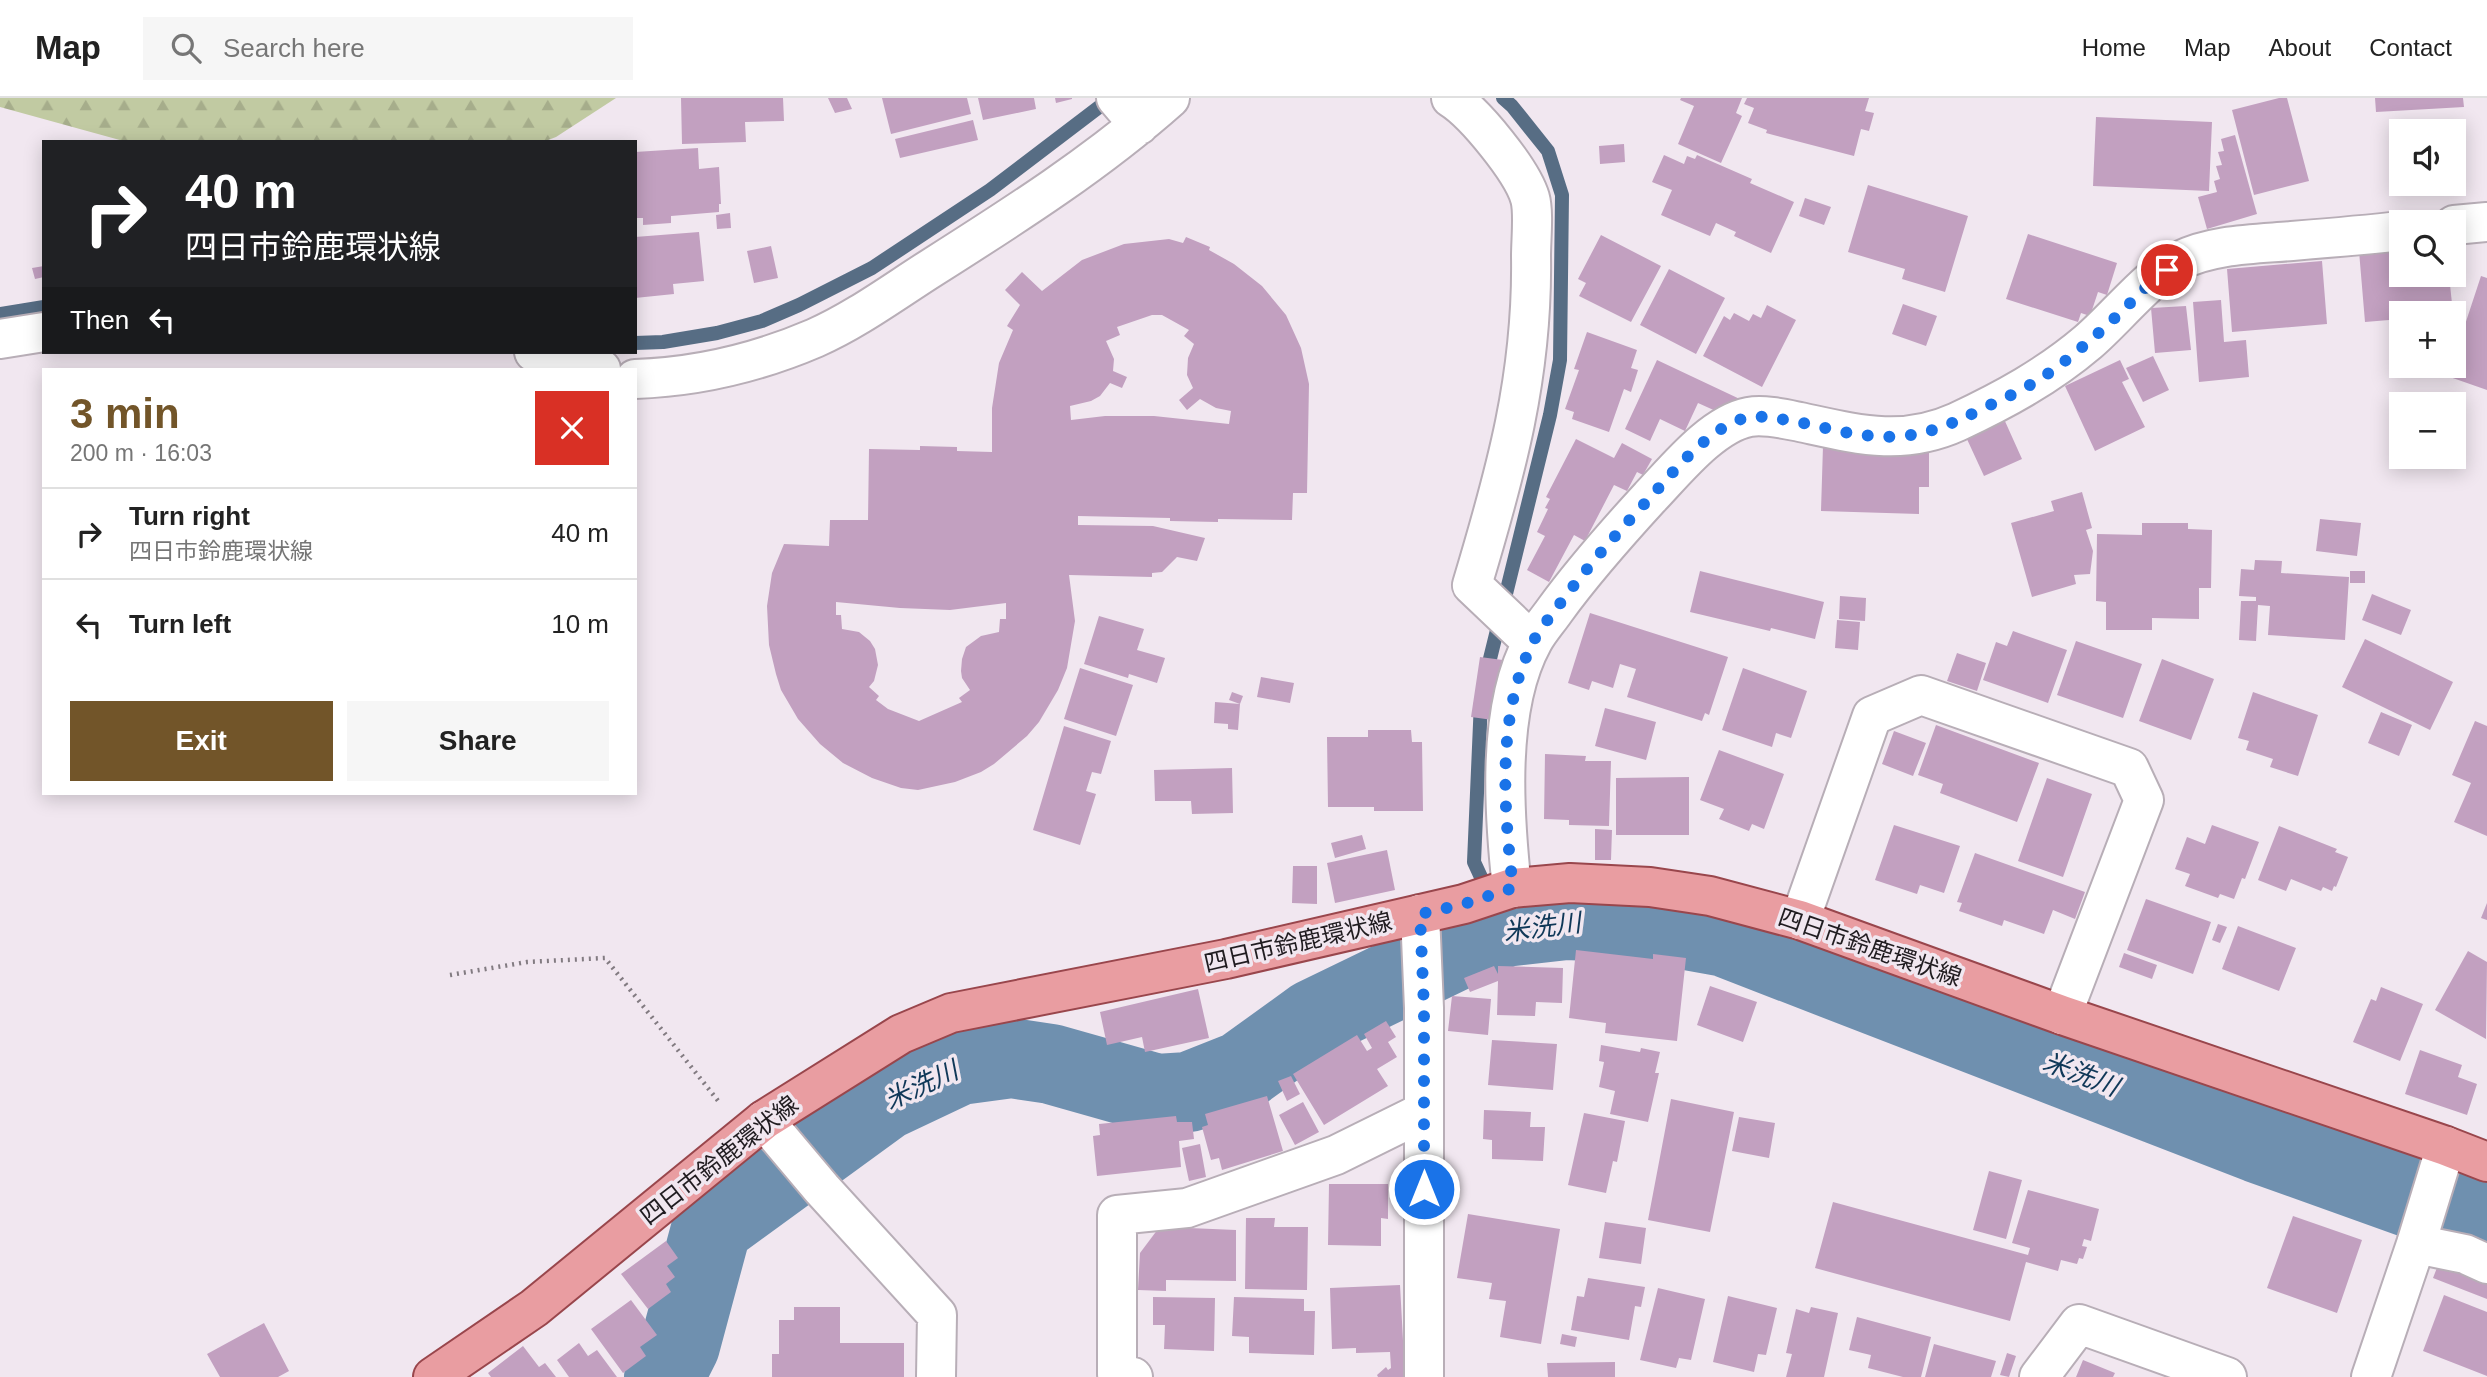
<!DOCTYPE html>
<html lang="en">
<head>
<meta charset="utf-8">
<style>
	:root { --surface:#fff; --page:#f6f6f6; --text:#222; --muted:#767676; --line:#e0e0e0; --accent:#725529 }
	body { margin:0; font-family:Arial,"Noto Sans JP",sans-serif; background:var(--page); color:var(--text); height:100vh; display:flex; flex-direction:column; font-size:26px; white-space:nowrap }
	* { box-sizing:border-box; margin:0 }
	p { font-size:23px; color:var(--muted) }
	.icon { flex:none; width:38px; height:38px; fill:none; stroke:currentColor; stroke-width:2; stroke-linecap:round; stroke-linejoin:round }
	.map { position:relative; flex:1; overflow:hidden }
	.details { position:absolute; left:42px; top:270px; width:595px; height:427px; display:flex; flex-direction:column; background:var(--surface); border-radius:0px; box-shadow:0 4px 18px #0003 }
	.details>* { flex:none }
	.top-card { position:absolute; left:42px; top:42px; width:595px; height:214px; border-radius:0px; box-shadow:0 4px 18px #0003; background:#202124; color:#fff; overflow:hidden }
	.controls { position:absolute; left:2389px; top:21px; display:grid; gap:14px }
	.controls a { display:grid; place-items:center; width:77px; height:77px; border-radius:0px; background:var(--surface); box-shadow:0 4px 18px #0003; font-size:35px }
	.pin { position:absolute; display:grid; place-items:center; width:60px; height:60px; color:#fff; margin:-30px; border:4px solid #fff; border-radius:50%; box-shadow:0 2px 7px #0007 }
	.me { position:absolute; width:77px; margin:-38px; rotate:0deg; stroke-linejoin:round; filter:drop-shadow(0 0 5px #0008) }
	.turn { display:flex; align-items:center; gap:24px; height:147px; padding:0 28px; font-size:32px }
	.turn .icon { width:91px; height:91px; stroke-width:2.5 }
	.turn b { display:block; font-size:49px; line-height:60px }
	.then { display:flex; align-items:center; height:66px; padding:0 28px; background:#0003; gap:14px; font-size:26px }
	.round { display:grid; place-items:center; flex:none; width:74px; height:74px; border-radius:0px; background:var(--page) }
	.summary { display:flex; align-items:center; justify-content:space-between; height:119px; padding:0 28px }
	h1 { font-size:42px; font-weight:600; line-height:52px; color:var(--accent) }
	.primary-button { display:flex; gap:14px; margin-top:auto; padding:14px 28px }
	.primary-button a { flex:1; height:80px; border-radius:0px; background:var(--accent); color:#fff; font-size:28px; font-weight:600; line-height:80px; text-align:center }
	.primary-button a+a { background:var(--page); color:var(--text) }
	ul { padding:0; list-style:none }
	li { display:flex; align-items:center; gap:21px; height:91px; padding:0 28px; border-top:2px solid var(--line) }
	li div { flex:1 }
	li b { display:block; font-size:26px }
	li em { font-style:normal }
	header { display:flex; align-items:center; gap:42px; box-sizing:border-box; height:98px; padding:0 35px; background:var(--surface); border-bottom:2px solid var(--line) }
	header strong { font-size:33px }
	nav { display:flex; gap:38px; margin-inline-start:auto; font-size:24px }
	.search { width:490px; height:63px; background:var(--page); display:flex; align-items:center; gap:18px; box-sizing:border-box; padding:0 24px; border-radius:0px; color:var(--muted); font-size:26px }
	.map>svg:first-child { display:block }
</style>
</head>
<body>
<header>
<strong>Map</strong>
<div class="search"><svg class="icon" aria-label="search" viewBox="0 0 24 24"><circle cx="10" cy="10" r="6"/><path d="M15 15l6 6"/></svg>Search here</div>
<nav><a>Home</a><a>Map</a><a>About</a><a>Contact</a></nav>
</header>
<div class="map">
<svg width="2487" height="1279" viewBox="0 0 2487 1279">
	<defs>
		<pattern id="forest-firs" width="22" height="20" patternUnits="userSpaceOnUse" patternTransform="scale(1.75)"><rect width="22" height="20" fill="#c1caa2"/><path d="M5 1l3.5 6h-7zM16 11l3.5 6h-7z" fill="#a6ad8b"/></pattern>
	</defs>
	<rect width="100%" height="100%" fill="#f1e7f0"/>
	<path fill="url(#forest-firs)" d="M0,0H616L556,39L543,44H127L0,9Z"/>
	<g fill="none" stroke-linecap="round" stroke-linejoin="round">
		<path stroke="#576d84" stroke-width="14" d="M0,216L44,209
			M635,245L663,244L717,235L762,223L799,207L872,170L990,92L1111,0
			M1486,577L1550,317L1560,262L1562,97L1548,53L1512,8L1503,0
			M1481,603L1474,764L1504,829"/>
		<path stroke="#6f90af" stroke-width="80" d="M664,1279L680,1247L712,1128L885,1002L959,967L1011,960L1051,966L1157,996L1189,994L1242,973L1314,921L1504,829L1566,822L1647,825L1725,839L2258,1045L2487,1127"/>
	</g>
	<path fill="#c2a0c0" fill-rule="evenodd" d="M681,0H783L784,23L745,24L746,44L682,46Z
		M828,0H847L852,11L835,15Z
		M882,0H967L971,16L891,36Z
		M978,0H1034L1036,11L983,22Z
		M1055,0H1072V1L1056,5Z
		M1681,0H1742L1736,15L1742,18L1721,65L1678,46L1694,8L1680,2Z
		M1747,0H1869L1865,13L1874,15L1869,33L1861,31L1854,58L1766,35L1767,32L1748,25L1754,10L1744,6Z
		M2279,0H2287L2309,83L2254,97L2232,12Z
		M2375,0H2463L2464,9L2376,14Z
		M2096,19L2212,24L2209,93L2093,88Z
		M973,22L978,42L900,60L895,41Z
		M2235,37L2257,116L2207,131L2198,99L2217,94L2214,83L2220,81L2216,68L2222,67L2218,54L2224,53L2221,41Z
		M1624,46L1625,64L1600,66L1599,48Z
		M698,50L699,71L719,69L721,106H719V114L671,118V125L643,127V120H635V54Z
		M1664,57L1684,66L1687,58L1695,61L1697,57L1752,81L1750,85L1794,104L1771,155L1734,138L1736,134L1716,125L1710,138L1661,117L1672,92L1652,84Z
		M1868,87L1968,118L1945,194L1902,181L1905,171L1848,154Z
		M1805,100L1831,109L1824,127L1799,118Z
		M730,115L731,130L717,131L716,117Z
		M699,134L704,183L673,186L674,196L635,200V139Z
		M2028,136L2117,165L2107,197L2098,194L2090,218L2081,215L2078,224L2006,201Z
		M1601,137L1661,168L1631,224L1579,198L1586,185L1578,181Z
		M1186,139L1210,149L1209,152L1234,166L1262,188L1286,217L1301,250L1309,286L1307,395H1293L1292,422L1218,421V424L1170,423V420L1078,418V427L1153,428L1205,440L1197,463L1177,459L1162,474L1152,475V479L1069,477L1075,523L1067,570L1058,592L1039,624L1027,638L994,666L981,674L955,684L918,692L901,690L872,680L843,665L820,646L798,621L781,592L776,576L769,547L767,508L772,475L784,446L829,448L830,422H868L869,351L920,352V348L957,349V353L992,354V310L999,265L1013,232L1007,228L1020,207L1005,192L1022,174L1042,193L1082,162L1124,146L1169,141L1183,145ZM1152,217H1162L1189,232L1184,238L1194,246L1188,260L1187,277L1193,290L1179,302L1187,312L1200,301L1216,310L1231,313L1229,326L1154,318H1105L1071,322L1070,308L1091,303L1100,298L1110,285L1122,290L1127,279L1113,273L1114,261L1106,243L1120,237L1117,229ZM836,504L900,510L950,512L1006,505V521H1000L999,534L981,538L966,549L962,561L961,573L962,580L970,592L959,600L962,604L919,623L888,611L876,602L879,598L869,589L874,583L878,567L875,551L870,543L859,534L842,531L841,517H836Z
		M771,148L778,180L754,185L747,153Z
		M2401,149V177H2449L2453,215H2401V221L2365,224L2359,153Z
		M2322,163L2327,226L2232,234L2227,171Z
		M44,168V179L35,181L32,170Z
		M1669,171L1725,200L1696,256L1640,227Z
		M2481,178L2487,180V292L2447,278L2451,268H2454V260Z
		M2221,202L2224,244L2246,242L2249,279L2199,284L2193,204Z
		M1903,206L1937,218L1926,248L1892,236Z
		M1767,207L1796,222L1762,289L1703,258L1724,218L1730,222L1734,215L1749,223L1753,216L1761,220Z
		M2186,208L2191,252L2155,255L2151,210Z
		M1587,234L1637,252L1631,270L1638,272L1631,294L1624,291L1609,334L1572,321L1574,314L1565,311L1579,272L1574,271Z
		M2153,258L2169,292L2143,304L2126,270Z
		M1657,262L1744,303L1718,314L1698,305L1685,333L1660,321L1650,343L1625,331Z
		M2120,262L2129,281L2122,284L2145,329L2095,353L2065,288Z
		M2004,321L2022,361L1984,378L1966,339Z
		M1576,341L1614,360L1622,345L1652,361L1643,377L1637,374L1627,393L1614,387L1585,443L1574,437L1549,484L1527,472L1545,438L1537,434L1548,411L1545,410L1550,401L1546,399Z
		M1823,348L1929,350V389H1919V416L1821,413Z
		M2082,394L2092,430L2086,432L2093,453L2090,476L2074,477L2076,486L2032,499L2011,425L2054,413L2051,403Z
		M2320,421L2361,425L2357,458L2316,453Z
		M2142,425H2188V431L2212,432L2211,490H2199V521L2152,520V532H2106V504L2096,503L2097,436L2142,437Z
		M2255,462L2282,463L2281,475L2349,479L2345,542L2268,537L2270,508L2258,507L2256,543L2239,542L2241,503H2256V499L2239,498L2241,471L2254,472Z
		M1700,473L1824,504L1815,541L1771,530L1770,533L1690,514Z
		M2350,473H2365V485H2350Z
		M2372,496L2411,512L2401,537L2362,522Z
		M1840,498L1866,500L1865,523L1839,521Z
		M1590,515L1728,559L1709,617L1705,615L1702,623L1627,599L1636,571L1620,566L1613,590L1592,583L1589,592L1568,585Z
		M1099,518L1144,531L1137,552L1165,560L1157,585L1129,576L1128,580L1084,566Z
		M1837,522L1860,524L1858,552L1835,550Z
		M2013,533L2067,552L2048,605L1983,582L1996,544L2007,548Z
		M2365,541L2453,584L2430,632L2342,589Z
		M2076,543L2142,566L2123,620L2057,597Z
		M1957,555L1986,565L1977,593L1947,583Z
		M1480,559L1503,562L1493,622L1471,619Z
		M2162,561L2214,581L2191,642L2139,623Z
		M1080,570L1133,587L1116,638L1064,621Z
		M1743,570L1807,593L1791,640L1776,635L1772,649L1722,632Z
		M1261,579L1294,585L1290,605L1257,599Z
		M1232,594L1243,598L1240,606L1229,602Z
		M2253,594L2318,617L2298,678L2270,669L2273,661L2246,652L2249,643L2238,640Z
		M1215,604L1240,606L1238,632L1228,631V626L1214,625Z
		M1605,610L1656,624L1646,662L1595,648Z
		M2381,614L2412,627L2399,658L2368,645Z
		M2475,623L2487,628V738L2454,724L2471,685L2452,677Z
		M1936,627L2039,665L2017,724L1940,695L1943,686L1918,677Z
		M1064,628L1111,643L1101,676L1092,674L1086,693L1096,696L1080,747L1033,732Z
		M1368,632H1411L1412,644H1422L1423,713H1374V709H1328L1327,639H1368Z
		M1894,633L1926,645L1913,678L1882,666Z
		M1719,652L1784,676L1764,731L1752,726L1749,733L1719,721L1724,711L1700,702Z
		M1545,656L1586,658L1585,663H1611L1609,728L1569,727V722L1544,721Z
		M1232,670L1233,715L1192,716L1191,703H1155L1154,672Z
		M1689,679V737H1616V680Z
		M2047,680L2092,696L2063,779L2018,763Z
		M1894,727L1960,748L1944,795L1920,787L1917,796L1875,782Z
		M2212,727L2259,744L2245,781L2242,780L2234,801L2220,796L2218,800L2185,788L2190,776L2175,771L2187,739L2205,746Z
		M2279,728L2337,751L2335,754L2348,759L2336,789L2334,788L2332,793L2323,789L2321,793L2291,781L2286,793L2258,782Z
		M1595,731L1612,732L1611,762H1595Z
		M1362,737L1366,751L1335,760L1331,745Z
		M1387,752L1395,792L1335,805L1327,765Z
		M1975,755L2085,794L2075,821L2053,812L2044,836L2004,822L2002,828L1959,813L1962,805L1957,804Z
		M1293,768H1317V806L1292,805Z
		M2146,801L2211,824L2193,876L2127,852Z
		M2487,805V822L2481,820Z
		M2218,826L2227,829L2220,845L2212,842Z
		M2238,828L2296,850L2279,893L2222,871Z
		M1576,852L1653,861V856L1686,860L1677,943L1605,935L1606,925L1569,920Z
		M2468,853L2487,864L2486,941L2435,912Z
		M2124,855L2157,867L2152,881L2119,869Z
		M1494,868L1498,876V868L1563,870L1562,905L1536,904L1535,918L1497,917L1498,883L1470,894L1464,880Z
		M1710,888L1757,904L1743,944L1697,927Z
		M2381,889L2423,906L2400,963L2353,944L2371,901L2376,903Z
		M1198,891L1209,940L1145,954L1142,939L1107,947L1100,914Z
		M1452,898L1491,901L1488,937L1448,933Z
		M1386,923L1396,939L1388,944L1397,959L1377,971L1388,988L1324,1027L1293,976L1357,937L1367,953L1372,950L1364,936Z
		M1492,942L1557,946L1553,992L1488,987Z
		M1601,947L1640,954L1641,950L1660,954L1655,975H1659L1648,1024L1610,1016L1615,993L1599,989L1604,964L1599,963Z
		M2420,952L2462,967L2458,979L2477,986L2467,1017L2405,996Z
		M1291,978L1300,996L1287,1003L1278,983Z
		M1267,998L1283,1053L1222,1072L1219,1060L1211,1062L1202,1029L1208,1027L1205,1016Z
		M1671,1001L1734,1014L1710,1134L1648,1122Z
		M1303,1004L1319,1034L1295,1047L1279,1017Z
		M1484,1012L1531,1014L1530,1029H1545L1543,1063L1492,1061V1042L1483,1041Z
		M1584,1015L1625,1023L1617,1064L1613,1063L1606,1095L1568,1087Z
		M1176,1018L1177,1024H1192L1194,1041L1179,1043L1181,1069L1097,1078L1093,1038L1100,1037L1099,1026Z
		M1739,1019L1775,1025L1769,1060L1732,1053Z
		M1200,1046L1206,1079L1189,1083L1182,1050Z
		M1989,1073L2022,1082L2006,1141L1973,1132Z
		M1329,1086H1388V1121L1381,1120V1148L1328,1147Z
		M2028,1092L2099,1111L2091,1143L2084,1141L2082,1148L2087,1149L2083,1161L2079,1160L2077,1166L2061,1162L2058,1173L2026,1164L2010,1223L1815,1170L1833,1104L2028,1157L2030,1150L2012,1145Z
		M1468,1116L1560,1131L1541,1246L1500,1239L1506,1203L1489,1201L1492,1185L1457,1180Z
		M2293,1118L2362,1142L2337,1215L2267,1190Z
		M1246,1120H1275L1274,1129H1308L1307,1192L1245,1191Z
		M1605,1124L1646,1130L1641,1166L1599,1160Z
		M1189,1130L1236,1132V1183L1166,1182V1193L1138,1192L1140,1155L1158,1131Z
		M666,1143L678,1160L667,1168L675,1179L666,1186L671,1194L648,1211L621,1176Z
		M2440,1162L2487,1181V1201L2433,1180Z
		M1588,1180L1645,1189L1641,1209L1635,1208L1629,1242L1571,1232L1577,1198L1584,1199Z
		M1400,1187L1405,1279H1378L1377,1277L1386,1269L1388,1272L1391,1270L1390,1254L1356,1255V1250L1332,1251L1330,1190Z
		M1658,1190L1705,1201L1691,1262L1679,1260L1676,1270L1640,1262Z
		M2444,1197L2487,1214V1278L2423,1253Z
		M1728,1198L1777,1210L1766,1257L1758,1256L1754,1274L1713,1264Z
		M1153,1199L1215,1200L1214,1253L1164,1251L1165,1227H1153Z
		M1234,1199L1304,1201V1213H1315L1314,1257L1249,1255V1239L1232,1238Z
		M631,1202L657,1237L640,1249L646,1258L623,1275L591,1231Z
		M794,1209H840V1245H904V1279H772V1256H779V1222H794Z
		M1811,1209L1838,1215L1824,1279H1786L1792,1256L1786,1255L1796,1211L1809,1215Z
		M1857,1219L1931,1239L1921,1279H1903L1868,1270L1871,1257L1849,1252Z
		M264,1225L289,1273L278,1279H220L207,1256Z
		M1562,1236L1577,1239L1575,1249L1560,1246Z
		M579,1245L588,1258L597,1252L617,1279H569L557,1262Z
		M1934,1246L1996,1263L1991,1279H1925Z
		M523,1248L539,1269L545,1265L556,1279H491L488,1275Z
		M2007,1255L2016,1258L2009,1279L2000,1277Z
		M2083,1262L2115,1275L2113,1279H2076Z
		M1615,1264V1279H1548L1547,1265Z"/>
	<g fill="none" stroke-linecap="round" stroke-linejoin="round">
		<g stroke="#b8aeb7" stroke-width="42">
			<path id="minor" d="M1116,0L1139,27
				M1451,0C1475,15 1522,73 1530,100C1534,114 1531,142 1531,158C1533,277 1506,374 1472,487L1532,544
				M2454,127L2487,124
				M0,241L44,234
				M534,254L601,271
				M635,281C696,279 759,264 815,240C856,222 895,193 933,169C1015,117 1098,64 1170,0
				M1512,790C1504,717 1496,610 1533,543C1539,532 1548,522 1555,512C1584,472 1617,435 1650,399C1675,373 1712,326 1749,319C1764,316 1785,321 1800,324C1856,336 1902,349 1957,324C2004,302 2048,278 2088,244C2115,221 2149,178 2179,163C2212,146 2256,146 2292,143C2329,140 2365,137 2401,133
				M1420,816L1424,910V1279
				M1800,822L1872,618L1921,597L2129,670L2144,702L2062,917
				M764,1022L822,1091L937,1217L936,1279
				M2416,1146L2465,1156L2487,1166
				M1133,1279L1117,1276V1117L1187,1110L1336,1057L1423,1014
				M2039,1279L2079,1226L2227,1279
				M2371,1279L2416,1146L2446,1048"/>
		</g>
		<g stroke="#99464c" stroke-width="42">
			<path id="primary" d="M433,1279L534,1210L764,1022L901,936L951,915L1226,861L1464,806L1512,790L1570,785L1650,789L1710,798L1800,822L2062,917L2446,1048L2487,1064"/>
		</g>
		<path stroke="#827b81" stroke-width="4.5" stroke-dasharray="2 5" stroke-linecap="butt" d="M450,877L527,864L605,860L719,1004"/>
		<use href="#minor" stroke="#fff" stroke-width="38"/>
		<use href="#primary" stroke="#e99da1" stroke-width="38"/>
	</g>
	<g fill="none" stroke-linecap="round" stroke-linejoin="round">
		<path stroke="#1a73e8" stroke-width="12" stroke-dasharray="0 21.6" d="M1424,1091V910L1420,816L1464,806L1513,790C1504,711 1496,619 1532,546C1538,533 1548,522 1556,511C1584,473 1615,437 1648,402C1674,373 1709,329 1748,319C1754,317 1763,319 1769,320C1804,322 1838,336 1873,338C1916,342 1946,329 1984,310C2007,299 2032,288 2053,272C2090,245 2123,213 2155,180L2167,172"/>
	</g>
	<g text-anchor="middle" dominant-baseline="central" stroke-width="7" stroke-linejoin="round" paint-order="stroke">
		<g font-size="24" fill="#201c20" stroke="#f1e7f0">
			<text transform="translate(1298 844) rotate(-13)">四日市鈴鹿環状線</text>
			<text transform="translate(1870 849) rotate(19)">四日市鈴鹿環状線</text>
			<text transform="translate(719 1062) rotate(-38)">四日市鈴鹿環状線</text>
		</g>
		<g font-size="26" font-style="italic" fill="#103858" stroke="#f1e7f0">
			<text transform="translate(1542 829) rotate(-7)">米洗川</text>
			<text transform="translate(2081 976) rotate(21)">米洗川</text>
			<text transform="translate(921 987) rotate(-25)">米洗川</text>
		</g>
	</g>
</svg>
<div class="controls">
<a><svg class="icon" aria-label="sound" viewBox="0 0 24 24"><path d="M4 9h4l5-4v14l-5-4H4zM17 9q2 3 0 6"/></svg></a>
<a><svg class="icon" aria-label="search" viewBox="0 0 24 24"><circle cx="10" cy="10" r="6"/><path d="M15 15l6 6"/></svg></a>
<a>+</a>
<a>−</a>
</div>
<div class="pin" style="left:2167px;top:172px;background:#d93025"><svg class="icon" aria-label="arrive" viewBox="0 0 24 24"><path d="M6 21V4h12l-3 4 3 4H6"/></svg></div>
<svg class="me" style="left:1424px;top:1091px" viewBox="-20 -20 40 40"><circle r="17" fill="#1a73e8" stroke="#fff" stroke-width="3"/><path d="M0-11L8 9 0 5-8 9z" fill="#fff"/></svg>
<div class="top-card">
<div class="turn"><svg class="icon" aria-label="right" viewBox="0 0 24 24"><path d="M7 20v-9h11M14 6l5 5-5 5"/></svg><div><b>40 m</b>四日市鈴鹿環状線</div></div>
<div class="then">Then<svg class="icon" aria-label="left" viewBox="0 0 24 24"><path d="M17 20v-9H6M10 6l-5 5 5 5"/></svg></div>
</div>
<section class="details">
<div class="summary"><div><h1>3 min</h1><p>200 m · 16:03</p></div><a class="round" style="background:#d93025;color:#fff"><svg class="icon" aria-label="close" viewBox="0 0 24 24"><path d="M6 6l12 12M18 6L6 18"/></svg></a></div>
<ul>
<li><svg class="icon" aria-label="right" viewBox="0 0 24 24"><path d="M7 20v-9h11M14 6l5 5-5 5"/></svg><div><b>Turn right</b><p>四日市鈴鹿環状線</p></div><em>40 m</em></li>
<li><svg class="icon" aria-label="left" viewBox="0 0 24 24"><path d="M17 20v-9H6M10 6l-5 5 5 5"/></svg><div><b>Turn left</b></div><em>10 m</em></li>
</ul>
<div class="primary-button"><a>Exit</a><a>Share</a></div>
</section>
</div>
</body>
</html>
